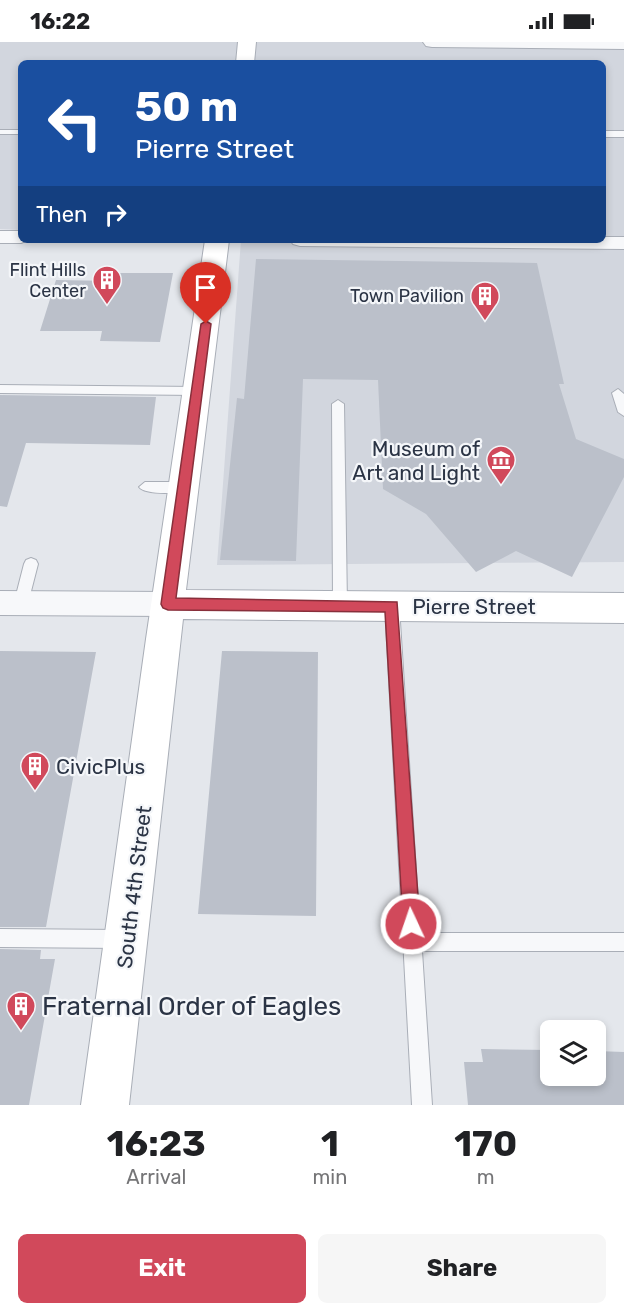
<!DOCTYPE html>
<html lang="en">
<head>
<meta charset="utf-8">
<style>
	:root { --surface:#fff; --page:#f6f6f6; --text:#202124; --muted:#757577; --accent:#d1495b }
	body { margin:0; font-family:Rubik,sans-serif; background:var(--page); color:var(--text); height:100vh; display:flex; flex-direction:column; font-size:22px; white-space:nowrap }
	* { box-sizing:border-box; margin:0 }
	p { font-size:20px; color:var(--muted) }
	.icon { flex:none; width:33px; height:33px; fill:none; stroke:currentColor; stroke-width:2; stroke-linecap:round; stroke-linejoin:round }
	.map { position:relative; height:1063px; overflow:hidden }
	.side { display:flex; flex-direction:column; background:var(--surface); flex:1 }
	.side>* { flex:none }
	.top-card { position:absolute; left:18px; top:18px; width:588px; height:183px; border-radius:9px; box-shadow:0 3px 9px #0003; background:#1a4fa0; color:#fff; overflow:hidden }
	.controls { position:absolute; left:540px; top:978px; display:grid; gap:12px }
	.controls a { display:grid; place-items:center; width:66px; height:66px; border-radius:9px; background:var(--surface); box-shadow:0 3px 9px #0003; font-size:30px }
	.pin { position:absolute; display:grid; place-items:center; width:51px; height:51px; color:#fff; margin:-62px -26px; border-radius:50% 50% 50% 0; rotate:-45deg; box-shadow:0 0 6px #0007 }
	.pin .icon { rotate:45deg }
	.me { position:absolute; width:66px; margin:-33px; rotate:357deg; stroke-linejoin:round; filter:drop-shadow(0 0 4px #0008) }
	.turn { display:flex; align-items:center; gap:21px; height:126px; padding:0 18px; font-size:27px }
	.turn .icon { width:78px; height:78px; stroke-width:2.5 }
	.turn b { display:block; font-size:42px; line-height:51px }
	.then { display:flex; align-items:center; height:57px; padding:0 18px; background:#0003; gap:12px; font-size:22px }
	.eta { display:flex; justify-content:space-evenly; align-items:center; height:102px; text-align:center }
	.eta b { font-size:36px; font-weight:700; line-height:42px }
	.button { display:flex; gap:12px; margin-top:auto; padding:12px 18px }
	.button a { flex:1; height:69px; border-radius:9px; background:var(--accent); color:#fff; font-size:24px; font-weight:700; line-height:69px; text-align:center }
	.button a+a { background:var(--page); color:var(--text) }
	.status { display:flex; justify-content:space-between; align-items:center; height:42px; padding:0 30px; background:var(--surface); direction:ltr }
	.status svg { height:16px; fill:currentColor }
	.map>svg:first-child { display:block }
</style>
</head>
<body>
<div class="status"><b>16:22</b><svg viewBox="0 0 49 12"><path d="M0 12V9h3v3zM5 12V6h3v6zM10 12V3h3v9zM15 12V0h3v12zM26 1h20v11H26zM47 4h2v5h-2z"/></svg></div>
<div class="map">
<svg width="624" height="1063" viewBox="0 0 624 1063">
	<rect width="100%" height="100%" fill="#e4e7ec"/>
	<path fill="#d2d6de" d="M0,0H624V520L217,523L241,198H603V21H21V188L0,187Z"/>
	<path fill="#bbc0ca" d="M256,217L537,221L564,342H559L576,397L624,417V435L572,535L516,509L476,530L426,472L383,447L378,338L303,337L296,519L220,518L237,356L244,357Z
		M116,231H173L160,300L100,299L102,289H40L56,238L114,239Z
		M0,353L156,355L150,403L26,401L7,465L0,464Z
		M0,609L96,610L46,885H0Z
		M222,609L318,610L316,874L198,872Z
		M0,907L41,908L40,917H55L29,1063H0Z
		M481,1007L550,1008V1034H596V1009L624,1010V1063H468L464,1020H483Z"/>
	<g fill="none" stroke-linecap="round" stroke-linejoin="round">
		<g stroke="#a9aeb7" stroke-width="2">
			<path id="service" d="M0,88H21V92H0Z
				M603,89H624V95H603Z
				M0,343L197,345L203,349L197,353L0,351Z
				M618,347L624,352V374L618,370L612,351Z
				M338,358L344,362L347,563L345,567L340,569L335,567L333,563L332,362Z
				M145,440H184L190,445C184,453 145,453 139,445Z
				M31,516L36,518L38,522L28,561L26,565L21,567L16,565L14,561L24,522L26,518Z
				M392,558L397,560L399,564L420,891H624V909H422L432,1063H412L385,564L387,560Z
				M0,887L123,888L129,891L132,897L129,903L123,906L0,905Z"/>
		</g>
		<g stroke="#a9aeb7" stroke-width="2">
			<path id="minor" d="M0,189H21V198H28L21,201H0Z
				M603,195H624V207L300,204L293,202L290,198H603Z
				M0,549L168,550L178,554L182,562L178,570L168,574L0,573Z"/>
		</g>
		<g stroke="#a9aeb7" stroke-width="2">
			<path id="tertiary" d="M423,0H624V7L432,5L426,4Z"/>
		</g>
		<g stroke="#a9aeb7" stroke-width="2">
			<path id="secondary" d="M238,0H256L254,21H236Z
				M205,198H229L186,548L624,551V581L183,577L129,1063H81L146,597Z"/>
		</g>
		<use href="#service" fill="#f7f8fa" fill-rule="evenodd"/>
		<use href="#minor" fill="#f7f8fa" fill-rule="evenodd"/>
		<use href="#tertiary" fill="#f7f8fa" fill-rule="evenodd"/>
		<use href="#secondary" fill="#fff" fill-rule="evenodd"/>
	</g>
	<path fill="#d1495b" stroke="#882f3b" stroke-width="1.5" d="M206,279L211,282L176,556L397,560L420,882L418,888L411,890L405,888L403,882L385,570L168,568L163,566L161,562L201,282Z"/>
	<defs>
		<g id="building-pin" transform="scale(1.5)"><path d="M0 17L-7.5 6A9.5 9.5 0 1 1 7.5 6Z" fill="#d1495b" stroke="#f4f6f9"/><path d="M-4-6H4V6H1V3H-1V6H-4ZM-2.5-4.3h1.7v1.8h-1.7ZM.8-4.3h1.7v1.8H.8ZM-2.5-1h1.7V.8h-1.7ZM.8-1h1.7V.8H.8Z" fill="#fff"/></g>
		<g id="museum-pin" transform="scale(1.5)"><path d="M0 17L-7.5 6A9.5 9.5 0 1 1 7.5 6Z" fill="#d1495b" stroke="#f4f6f9"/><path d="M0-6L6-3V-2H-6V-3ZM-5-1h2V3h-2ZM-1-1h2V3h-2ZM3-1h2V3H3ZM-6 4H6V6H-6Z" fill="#fff"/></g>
	</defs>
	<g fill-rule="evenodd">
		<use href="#building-pin" x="107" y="238"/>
		<use href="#building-pin" x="485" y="254"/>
		<use href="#museum-pin" x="501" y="418"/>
		<use href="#building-pin" x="35" y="724"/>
		<use href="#building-pin" x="21" y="964"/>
	</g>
	<g text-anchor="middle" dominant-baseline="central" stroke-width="4.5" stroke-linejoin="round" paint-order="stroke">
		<g font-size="18" fill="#2b3445" stroke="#f4f6f9" text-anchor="end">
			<text x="86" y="228">Flint Hills<tspan x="86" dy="21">Center</tspan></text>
			<text x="464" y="254">Town Pavilion</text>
		</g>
		<g font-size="21" fill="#2b3445" stroke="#f4f6f9" text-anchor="end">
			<text x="480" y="406">Museum of<tspan x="480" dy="24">Art and Light</tspan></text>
			<text x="56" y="724" text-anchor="start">CivicPlus</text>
		</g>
		<g font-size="21" fill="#2b3445" stroke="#f4f6f9">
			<text x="474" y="564">Pierre Street</text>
			<text transform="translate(134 845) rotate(-83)">South 4th Street</text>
		</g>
		<g font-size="26" fill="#2b3445" stroke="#f4f6f9" text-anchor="start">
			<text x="42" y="964">Fraternal Order of Eagles</text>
		</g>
	</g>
</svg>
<div class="controls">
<a><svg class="icon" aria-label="layers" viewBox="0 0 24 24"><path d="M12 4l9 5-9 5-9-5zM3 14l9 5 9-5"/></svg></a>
</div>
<div class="pin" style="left:206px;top:282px;background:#d93025"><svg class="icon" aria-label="arrive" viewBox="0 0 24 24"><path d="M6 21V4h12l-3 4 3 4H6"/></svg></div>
<svg class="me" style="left:411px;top:882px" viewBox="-20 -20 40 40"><circle r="17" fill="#d1495b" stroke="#fff" stroke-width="3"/><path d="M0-11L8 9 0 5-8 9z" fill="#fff"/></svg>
<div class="top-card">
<div class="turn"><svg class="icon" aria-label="left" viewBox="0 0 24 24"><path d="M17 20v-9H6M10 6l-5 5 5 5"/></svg><div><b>50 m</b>Pierre Street</div></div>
<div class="then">Then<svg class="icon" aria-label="right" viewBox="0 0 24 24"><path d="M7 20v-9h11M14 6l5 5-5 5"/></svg></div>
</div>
</div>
<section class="side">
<div class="eta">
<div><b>16:23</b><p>Arrival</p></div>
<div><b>1</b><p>min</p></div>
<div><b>170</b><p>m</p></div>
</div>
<div class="button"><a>Exit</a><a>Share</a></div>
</section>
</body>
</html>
